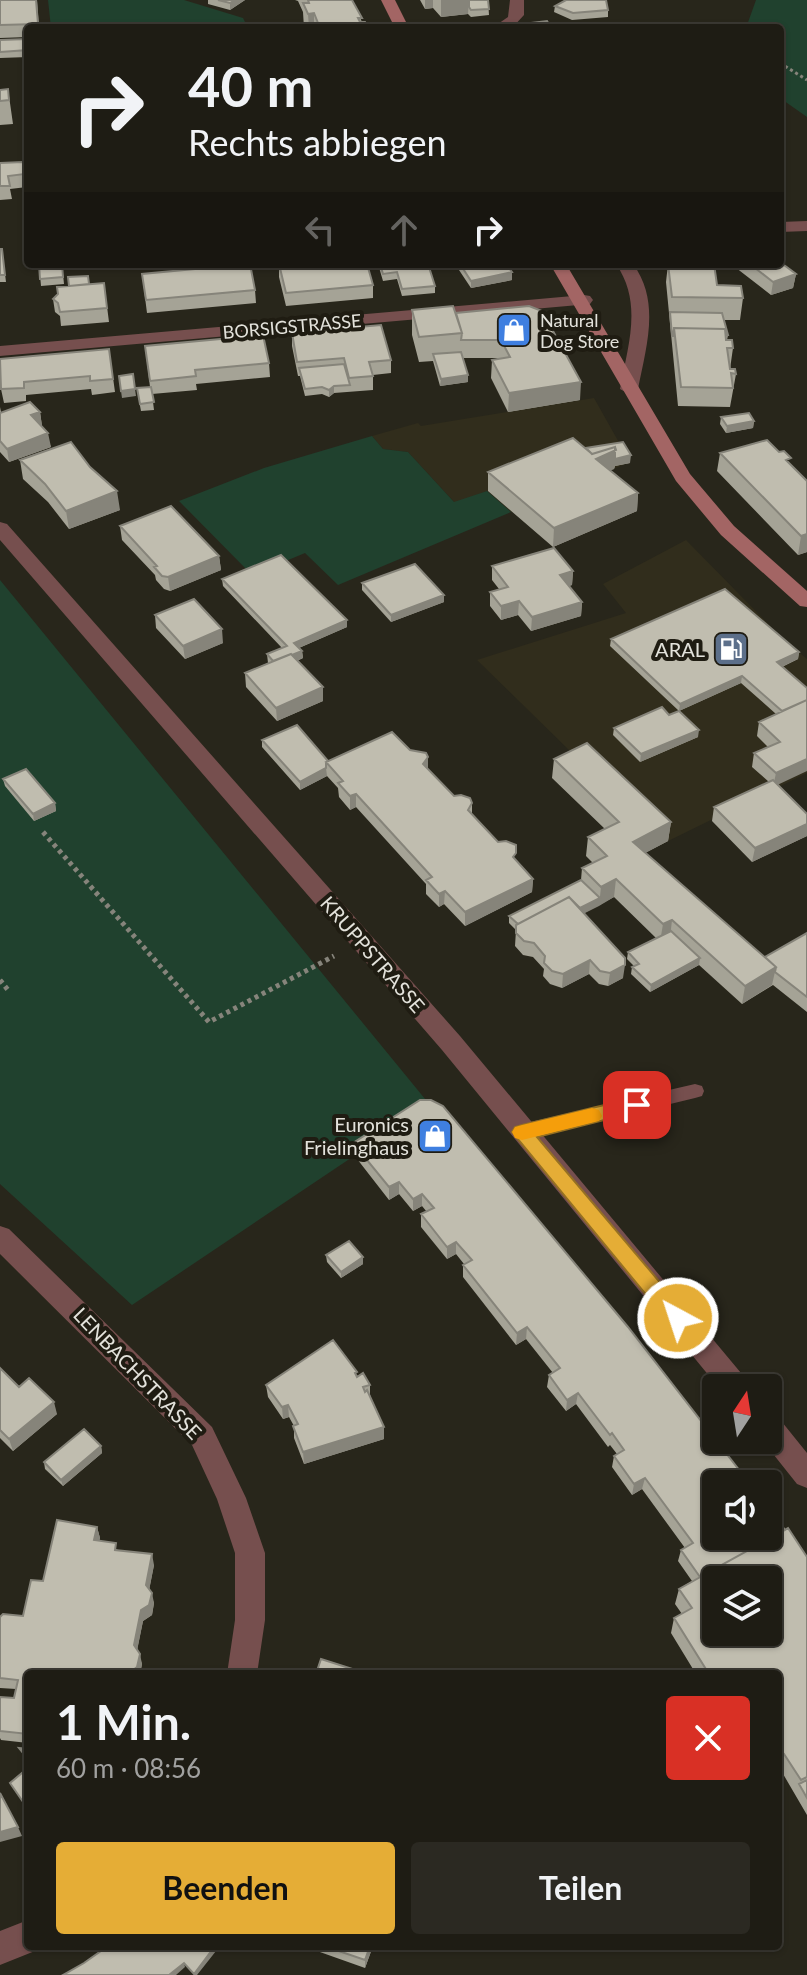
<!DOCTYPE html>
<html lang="de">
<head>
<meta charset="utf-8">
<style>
	:root { --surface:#1e1c14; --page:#2b2922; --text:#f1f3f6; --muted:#a1a1a0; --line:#3c3a34; --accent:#e5ad36 }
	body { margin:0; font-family:Lato,sans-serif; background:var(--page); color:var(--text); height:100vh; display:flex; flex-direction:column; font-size:30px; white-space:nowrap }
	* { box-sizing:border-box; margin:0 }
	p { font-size:26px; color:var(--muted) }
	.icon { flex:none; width:44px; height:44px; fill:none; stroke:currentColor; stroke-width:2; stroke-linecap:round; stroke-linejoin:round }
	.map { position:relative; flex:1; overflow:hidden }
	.side { position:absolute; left:24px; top:1670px; width:758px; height:280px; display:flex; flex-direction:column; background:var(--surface); border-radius:8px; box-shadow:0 2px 6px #0004,0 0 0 2px var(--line) }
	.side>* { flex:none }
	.top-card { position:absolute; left:24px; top:24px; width:760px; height:244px; border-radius:8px; box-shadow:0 2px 6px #0004,0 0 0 2px var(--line); background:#1e1c14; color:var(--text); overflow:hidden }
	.needle { width:52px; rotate:12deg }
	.fabs { position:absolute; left:702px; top:1374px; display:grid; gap:16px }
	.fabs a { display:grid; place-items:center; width:80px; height:80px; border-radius:8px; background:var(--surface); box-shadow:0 2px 6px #0004,0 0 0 2px var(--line); font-size:40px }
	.pin { position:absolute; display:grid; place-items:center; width:68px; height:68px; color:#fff; margin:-34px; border-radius:16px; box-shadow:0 4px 12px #0006 }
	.me { position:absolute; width:88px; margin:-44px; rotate:320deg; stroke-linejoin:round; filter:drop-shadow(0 0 6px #0008) }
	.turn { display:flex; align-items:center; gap:28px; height:168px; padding:0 32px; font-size:36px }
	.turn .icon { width:104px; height:104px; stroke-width:2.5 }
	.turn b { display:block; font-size:56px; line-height:68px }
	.lanes { display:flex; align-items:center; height:76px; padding:0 32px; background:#0003; justify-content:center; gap:40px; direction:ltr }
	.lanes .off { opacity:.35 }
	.round { display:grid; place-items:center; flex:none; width:84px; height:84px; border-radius:8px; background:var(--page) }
	.summary { display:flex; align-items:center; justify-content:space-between; height:136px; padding:0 32px }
	h1 { font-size:48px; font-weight:700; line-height:60px }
	.action { display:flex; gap:16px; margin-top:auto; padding:16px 32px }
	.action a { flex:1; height:92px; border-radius:8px; background:var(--accent); color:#111; font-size:32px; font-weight:700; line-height:92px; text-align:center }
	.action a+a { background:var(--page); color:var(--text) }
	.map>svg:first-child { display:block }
</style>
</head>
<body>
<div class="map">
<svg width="807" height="1975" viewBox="0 0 807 1975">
	<rect width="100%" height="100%" fill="#28261b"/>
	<path fill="#312d1c" d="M594,398L630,462L511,512L487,491L455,503L408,452L383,449L372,436L418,423L421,426Z
		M686,540L783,639L807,659V773L664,843L477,660L626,613L603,584Z"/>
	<path fill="#20412e" d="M48,0H184L243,18L248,28H51Z
		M756,0H807V117L780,98V28H746Z
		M372,436L383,449L408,452L454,502L487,491L511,512L338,585L305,553L252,575L179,501L264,468Z
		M0,580L430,1105L132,1305L0,1184Z"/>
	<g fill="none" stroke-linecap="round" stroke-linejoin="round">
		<path stroke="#86847b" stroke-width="3" stroke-dasharray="3 3" stroke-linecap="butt" d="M780,63L807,80"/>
		<path stroke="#86847b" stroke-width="5" stroke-dasharray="4 4" stroke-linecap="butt" d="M43,832L209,1022L334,956
			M0,980L8,990"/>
		<path fill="#764f4e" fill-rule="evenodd" d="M695,1084L702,1086L704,1091L702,1096L695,1098L522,1140L515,1137L512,1132L515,1127L522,1124Z"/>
		<path fill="#764f4e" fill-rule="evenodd" d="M510,0H524V15L512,28H492L508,17Z
			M807,221V231L780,232V222Z
			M616,264H633C661,302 646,347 638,389L629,394L620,389C628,345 643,303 616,264Z
			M584,295L590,296L593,300L590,304L0,356V346Z
			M0,522L7,524L460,1036L746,1379L750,1388H719L442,1050L0,540Z
			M0,1226L9,1229L212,1427L246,1498L265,1553V1620L257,1674H227L235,1620V1553L217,1499L192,1445L0,1254Z
			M768,1413L778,1417L807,1453V1488L797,1484L762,1440H768Z
			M28,1920V1946H41L40,1949L0,1965V1931Z"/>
		<path fill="#a36564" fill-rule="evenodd" d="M381,0H395L409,28H395Z
			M550,264H566L690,474L734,526L807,591V607L800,606L721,535L676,481Z"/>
	</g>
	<path fill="#a5a396" d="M0,0H37L39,28H28V37L0,38Z
		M208,0H245L230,10L208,4Z
		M295,0H352L362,22L368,28H304L303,12L298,1Z
		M420,0H488L489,15L471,17L468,14L441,17L433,8L425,9Z
		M555,6L608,10V17L572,20L554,12Z
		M28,39V57L0,58V40Z
		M8,89L13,124L0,125V90Z
		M23,162L27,187L10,189L12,199L0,200V163Z
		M0,249H2L6,282H0Z
		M39,264H62L64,284L41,286Z
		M192,264L255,290L256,303L147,313L142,274L193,269Z
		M279,264L373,285V298L286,306L279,277Z
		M378,264H428L435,286V293L402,296L397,279L383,281Z
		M455,264H506L512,272V280L471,288Z
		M668,264H714L717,285L743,298L740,320H724L728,335L727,340L733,348L730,369L736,374L730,407L678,406L666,282Z
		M731,264H780L796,274L793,288L771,295Z
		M104,283L109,322L61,326L60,316L55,312L53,299L89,284Z
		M529,306L580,400L508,412L491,378L492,360L500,358H463L468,382L440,386L433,361L419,362L412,335V310L456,313Z
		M292,333L391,360V373L373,375V390L334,393L329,397L322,394L305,396L300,376H298L292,346Z
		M145,346L269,363L270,377L196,384L197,390L152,394L154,410L141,411L138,395L150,387Z
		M109,349L115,392L92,395L91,389L26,395V401L4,403L1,389Z
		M0,407L1,412H40L42,426L51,447L9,462L0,452Z
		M721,417L754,421L753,428L726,433L720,424Z
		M586,448L630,463L615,466L614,469L610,470L638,493L637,511L553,547L488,491V472Z
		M720,453L790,464L807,552L798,555L717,471Z
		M20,460L120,510L69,529L48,502L23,479Z
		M120,526L219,556L221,570L170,591L164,589L156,580L155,575L122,540Z
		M492,566L573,571L572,585L569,586L582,602L581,616L531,631L518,615L501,620L490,606V592L499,589L492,580Z
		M222,579L347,627L299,648L302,651L303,658L297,661L323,701L277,721L246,687L245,673L268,663L267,654L282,648L223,586Z
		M362,583L444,602L391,622L362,590Z
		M155,615L223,643L185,659L156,628Z
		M611,639L799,652L798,659L782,667L807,688L778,785L807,814V836L752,862L712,821L714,807L769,782L752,767L754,753L768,747L757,736L759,722L776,714L741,683L679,711L698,737L640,762L613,735L614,728L669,715L679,711L610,646Z
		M262,740L328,761L428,769L454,796L472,803V815L533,879L532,892L465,926L444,904L439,907L426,894V884L356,807L350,810L339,797L338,788L327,776L300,790L262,747Z
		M554,759L671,822L668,841L645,853L765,957L807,933V1012L773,985L742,1004L699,965L650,992L631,974L632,967L634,966L627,959L628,952L656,938L614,897L584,913L623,978L608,986L599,984L589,974L562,988L550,984L543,976L544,969L533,957L523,955L515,946L516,930L509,923V916L581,880L582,868L593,863L586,856L588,837L605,829L552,778Z
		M3,779L55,803L56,811L34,821L5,786Z
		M420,1100L750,1484L807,1557V1815L779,1767H778V1674H696L671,1633L674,1618L682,1614L675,1604L679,1589L692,1581L678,1561L681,1550L685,1548L642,1489L632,1495L612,1467L614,1456L617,1454L610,1445L608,1447L576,1404L566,1411L547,1387L549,1375L553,1373L526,1339L516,1345L463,1277V1265L464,1264L456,1254L447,1259L421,1227V1214L427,1212L422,1206L413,1211L399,1194L389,1200L354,1155L353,1143Z
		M326,1255L363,1257V1264L341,1278L327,1262Z
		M0,1368L19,1387L57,1414L13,1451L0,1438Z
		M358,1376L370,1385V1395L384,1439L304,1464L294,1438V1426L289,1417L283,1419L268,1397L266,1385Z
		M101,1446L102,1453L63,1486L45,1469L44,1462Z
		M97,1527L100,1538L99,1541L118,1550L154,1565L149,1590L154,1603L152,1615L143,1621L137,1650L142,1664L140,1674H28V1743L1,1740L0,1738V1697L14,1698L16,1689L0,1688V1617L23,1616L43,1581Z
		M303,1946H373L365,1968Z"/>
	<path fill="#86847a" d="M235,0H245L230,10V3Z
		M425,0H433V8L425,9Z
		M441,0H469L468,14L441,17Z
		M346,12L314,16V28H309L308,14Z
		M785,210L784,217L780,218V211Z
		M512,272V280L471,288V281Z
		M796,274L793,288L771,295L773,282Z
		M468,375V382L440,386L441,379Z
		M581,382L580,400L508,412L509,393Z
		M334,386V393L329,397V390Z
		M135,389L136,396L122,398L121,391Z
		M40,412L42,426L31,415Z
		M754,421L753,428L726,433L727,426Z
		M48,433L51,447L9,462L7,449Z
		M616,450L631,455L630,463L615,466L614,469L594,477L596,459Z
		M117,491L120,510L69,529L66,511Z
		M638,493L637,511L553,547L554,528Z
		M807,534V552L798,555L801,536Z
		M219,556L221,570L170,591L168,577Z
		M573,571L572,585L559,589L560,575Z
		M444,595V602L391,622V615Z
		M519,601L518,615L501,620V606Z
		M582,602L581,616L531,631L532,617Z
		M347,620V627L294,650V643Z
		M222,629L223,643L185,659L183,646Z
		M302,651L303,658L275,670V663Z
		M799,652L798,659L775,670L777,662Z
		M742,676L741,683L679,711L680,704Z
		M323,687V701L277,721L276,708Z
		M699,730L698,737L640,762L641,754Z
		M428,757V771L423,764Z
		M807,759V771L773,787L776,773Z
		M326,768L327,776L300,790V782Z
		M356,794V807L350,810V796Z
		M55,803L56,811L34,821L33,814Z
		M671,822L668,841L630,861L633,842Z
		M807,824V836L752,862L755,848Z
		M533,879L532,892L465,926V912Z
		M616,879L614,897L599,906L601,887Z
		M445,891L444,904L439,907V894Z
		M600,898L599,906L575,918L576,910Z
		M672,920L670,938L660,942L663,924Z
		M700,958L699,965L650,992L651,985Z
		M590,960L589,974L562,988L563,974Z
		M625,965L623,978L608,986L610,973Z
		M776,967L772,985L742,1004L745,986Z
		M399,1182V1194L389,1200V1187Z
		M422,1194V1206L413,1211V1199Z
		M456,1242V1254L447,1259V1247Z
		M363,1257V1264L341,1278V1272Z
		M527,1327L526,1339L516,1345L517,1333Z
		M578,1393L576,1404L566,1411L567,1400Z
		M54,1402L57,1414L13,1451L9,1439Z
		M288,1405L289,1417L283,1419L282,1407Z
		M384,1427V1439L304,1464L303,1452Z
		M101,1446L102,1453L63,1486L61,1480Z
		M645,1478L642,1489L632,1495L634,1484Z
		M97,1527L100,1538L97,1551L94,1540Z
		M152,1554L154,1565L148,1596L146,1585Z
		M152,1593L154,1603L152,1615L143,1621L136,1656L134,1645L141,1610Z
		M140,1654L142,1664L140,1674H128Z
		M784,1754L779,1767H778V1757Z
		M18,1827L22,1836L0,1842V1832Z
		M215,1946H220L197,1975H194V1974Z
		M370,1946H373L365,1968V1960Z
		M184,1963L185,1967L176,1975H169Z"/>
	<path fill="#c0bdaf" stroke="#86847a" stroke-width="2" fill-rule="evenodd" d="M0,0H36L38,24L0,25Z
		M218,0H235L230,3Z
		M308,0H352L362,18H358L360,22H365L368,28H320L314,13L308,14L303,3H309Z
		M469,0H488L489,9L471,10L469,7Z
		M566,0H606L608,10L573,13L555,6Z
		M547,21L551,28H489Z
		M28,39V50L0,52V40Z
		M8,89L9,100L0,101V90Z
		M23,162L25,174L8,176L10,186H0V163Z
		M0,249H2L5,275H0Z
		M780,262L796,274L773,282L750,264H780Z
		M39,264H62L63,277L40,279Z
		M193,264H250L255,290L146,300L142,274L194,269Z
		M279,264H367L373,285L286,293Z
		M380,264H428L435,286L402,289L397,272L383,274Z
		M460,264H506L512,272L471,281Z
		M668,264H714L717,285L741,286L743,298L672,297Z
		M88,276L89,284L69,286L68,277Z
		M104,283L107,308L60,312L58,303L53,299L58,294L57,287Z
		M453,306L462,333L419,337L412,310Z
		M529,306L542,311L581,382L509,393L492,360L510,357L501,340H461L462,333L456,313Z
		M670,312L722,313L728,335H726L725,329L674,328L673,336H672Z
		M381,325L391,360L369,362L373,376L349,378L344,358L297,362L292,333Z
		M674,328L725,329L726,340H732L733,348H727L730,369H735L736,374L731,373L733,388L681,387Z
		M263,335L269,363L195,370L196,376L150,381L145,346Z
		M109,349L113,379L90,381V376L24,382V388L1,389L0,359Z
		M461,352L468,375L441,379L433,354Z
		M344,364L350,385L334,386L329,390L322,387L305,389L299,368Z
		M133,374L135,389L121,391L119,376Z
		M151,387L154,402L140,404L137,388Z
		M30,402L40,412L31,415L48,433L7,449L0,441V413Z
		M749,413L754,421L727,426L721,417Z
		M573,438L592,454L615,447L616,450L596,459L638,493L554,528L488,472Z
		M767,440L779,452L784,451L791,458L786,460L807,481V534L801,536L720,453Z
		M71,442L90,467L117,491L66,511L45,484L20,460Z
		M623,442L631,455L615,459V447L592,454L586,448Z
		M171,506L219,556L168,577L162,576L154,567L157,566L120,526Z
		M554,548L573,571L560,575L582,602L532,617L519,601L501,606L490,592L508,587L492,566Z
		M281,555L347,620L294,643L302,651L292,655L291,654L273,661L267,654L287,646L222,579Z
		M415,564L444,595L391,615L362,583Z
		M725,589L799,652L777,662L807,688V700L782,711L742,676L680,704L611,639Z
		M194,599L222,629L183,646L155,615Z
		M291,654L323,687L276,708L245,673Z
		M807,700V759L776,773L754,753L780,742L759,722Z
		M662,707L669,715L679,711L699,730L641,754L614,728Z
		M297,725L328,761L326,762V768L300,782L262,740Z
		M392,732L410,750L426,753L428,757L423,764L454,796L461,795L470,798L472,803L468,810L498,842L506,841L516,845V853L513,857L533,879L465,912L445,891L439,894L426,880L432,877L356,794L350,796L338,783L343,781L326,762Z
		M587,743L671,822L633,842L776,967L745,986L672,920L663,924L616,879L601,887L582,868L607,856L588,837L619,822L554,759Z
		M26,769L55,803L33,814L3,779Z
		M773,780L807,814V824L755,848L714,807Z
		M581,880L600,898L580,908L569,897L518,924L509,916Z
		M569,897L625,958V965L610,973L600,971L590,960L563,974L552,971L544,963L545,956L534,943L524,941L516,933V925Z
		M671,931L700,958L651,985L632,967L639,964L628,952Z
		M807,933V997L775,972L776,967L765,957Z
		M420,1100H431L443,1106L628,1327L750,1484H716V1536H768V1508L785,1530L700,1577L681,1550L693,1543L645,1478L634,1484L614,1456L624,1450L612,1433L610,1435L578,1393L567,1400L549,1375L560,1368L527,1327L517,1333L463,1265L472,1260L456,1242L447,1247L421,1214L434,1208L422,1194L413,1199L399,1182L389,1187L353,1143Z
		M349,1241L363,1257L341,1272L326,1255Z
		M333,1340L357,1372L355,1373L357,1377L363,1373L370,1385L363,1387L365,1392L367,1390L384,1427L303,1452L293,1426L298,1424L288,1405L282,1407L266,1385Z
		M0,1368L19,1387L29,1378L54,1402L9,1439L0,1430Z
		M84,1429L101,1446L61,1480L44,1462Z
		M57,1520L97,1527L94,1540L116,1543L115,1550L152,1554L146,1585L152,1593L149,1605L141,1610L134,1645L140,1654L137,1667L128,1674H28V1734L0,1731V1697L14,1698L18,1680L0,1678V1617L3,1614L23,1616L31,1580L43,1581Z
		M788,1528L807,1557V1777L801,1780L784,1754L778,1757V1674H709L674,1618L692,1608L679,1589ZM716,1580H768V1632H716Z
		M321,1659L368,1674H316Z
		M19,1748L28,1749V1759Z
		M28,1768V1809L10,1783Z
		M807,1780V1798L799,1784Z
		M0,1793L18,1827L0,1832Z
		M108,1946H215L194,1974L184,1963L169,1975H63L84,1963Z
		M324,1946H370L365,1960Z"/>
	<path fill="#e5ad36" stroke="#957023" stroke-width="2" d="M637,1097L644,1100L647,1105L644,1110L537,1137L685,1312L688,1318L685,1325L678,1327L671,1325L512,1132L515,1127L522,1125Z"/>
	<path fill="#f59e0b" d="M592,1108L599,1110L602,1116L599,1121L522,1140L515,1138L512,1132L515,1127L522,1125Z"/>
	<defs>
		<g id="shop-square" transform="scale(1.8)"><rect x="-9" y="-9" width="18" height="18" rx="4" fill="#3f7fe0" stroke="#1f1c12"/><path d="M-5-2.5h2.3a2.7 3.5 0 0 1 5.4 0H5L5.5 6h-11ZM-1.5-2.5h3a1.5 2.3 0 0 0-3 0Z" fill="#fff"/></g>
		<g id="fuel-square" transform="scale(1.8)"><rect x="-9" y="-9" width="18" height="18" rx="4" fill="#5c6f8a" stroke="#1f1c12"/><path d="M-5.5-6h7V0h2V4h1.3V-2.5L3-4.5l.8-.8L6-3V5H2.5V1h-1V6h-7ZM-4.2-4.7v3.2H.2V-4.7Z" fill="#fff"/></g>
	</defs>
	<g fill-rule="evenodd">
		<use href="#shop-square" x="514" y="330"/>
		<use href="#fuel-square" x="731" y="649"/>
		<use href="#shop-square" x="435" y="1136"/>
	</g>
	<g text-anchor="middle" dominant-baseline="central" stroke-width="8" stroke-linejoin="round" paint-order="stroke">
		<g font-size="18" fill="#e3e2db" stroke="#1f1c12" text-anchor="start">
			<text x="540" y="320">Natural<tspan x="540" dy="21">Dog Store</tspan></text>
		</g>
		<g font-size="18" fill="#e3e2db" stroke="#1f1c12">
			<text transform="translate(292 326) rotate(-5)">BORSIGSTRASSE</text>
		</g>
		<g font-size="20" fill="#e3e2db" stroke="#1f1c12" text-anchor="end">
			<text x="705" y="649">ARAL</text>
			<text x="409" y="1124">Euronics<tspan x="409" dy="23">Frielinghaus</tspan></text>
		</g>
		<g font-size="20" fill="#e3e2db" stroke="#1f1c12">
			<text transform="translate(373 954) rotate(49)">KRUPPSTRASSE</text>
			<text transform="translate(138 1373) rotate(46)">LENBACHSTRASSE</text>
		</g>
	</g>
</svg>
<div class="fabs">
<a><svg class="needle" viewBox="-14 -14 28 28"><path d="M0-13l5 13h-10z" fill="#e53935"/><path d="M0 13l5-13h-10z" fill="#a1a1a0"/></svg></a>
<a><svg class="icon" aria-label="sound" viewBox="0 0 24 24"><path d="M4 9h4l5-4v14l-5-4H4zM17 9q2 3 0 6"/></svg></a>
<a><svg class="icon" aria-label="layers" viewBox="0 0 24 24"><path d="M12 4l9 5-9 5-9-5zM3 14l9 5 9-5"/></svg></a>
</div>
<div class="pin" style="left:637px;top:1105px;background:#d93025"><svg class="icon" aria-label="arrive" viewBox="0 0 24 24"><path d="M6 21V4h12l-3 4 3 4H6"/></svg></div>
<svg class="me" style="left:678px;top:1318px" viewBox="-20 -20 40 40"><circle r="17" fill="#e5ad36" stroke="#fff" stroke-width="3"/><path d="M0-11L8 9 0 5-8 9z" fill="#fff"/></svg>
<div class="top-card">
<div class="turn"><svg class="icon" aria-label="right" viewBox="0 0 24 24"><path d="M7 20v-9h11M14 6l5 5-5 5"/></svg><div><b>40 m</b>Rechts abbiegen</div></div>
<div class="lanes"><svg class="icon off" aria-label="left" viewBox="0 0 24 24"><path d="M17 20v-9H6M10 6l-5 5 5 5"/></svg><svg class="icon off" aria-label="ahead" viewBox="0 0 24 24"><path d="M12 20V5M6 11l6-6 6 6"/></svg><svg class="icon" aria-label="right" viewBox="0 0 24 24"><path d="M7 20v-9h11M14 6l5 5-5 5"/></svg></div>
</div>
<section class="side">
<div class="summary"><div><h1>1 Min.</h1><p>60 m · 08:56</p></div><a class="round" style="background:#d93025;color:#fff"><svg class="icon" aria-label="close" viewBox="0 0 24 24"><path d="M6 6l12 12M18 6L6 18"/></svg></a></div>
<div class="action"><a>Beenden</a><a>Teilen</a></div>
</section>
</div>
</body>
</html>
